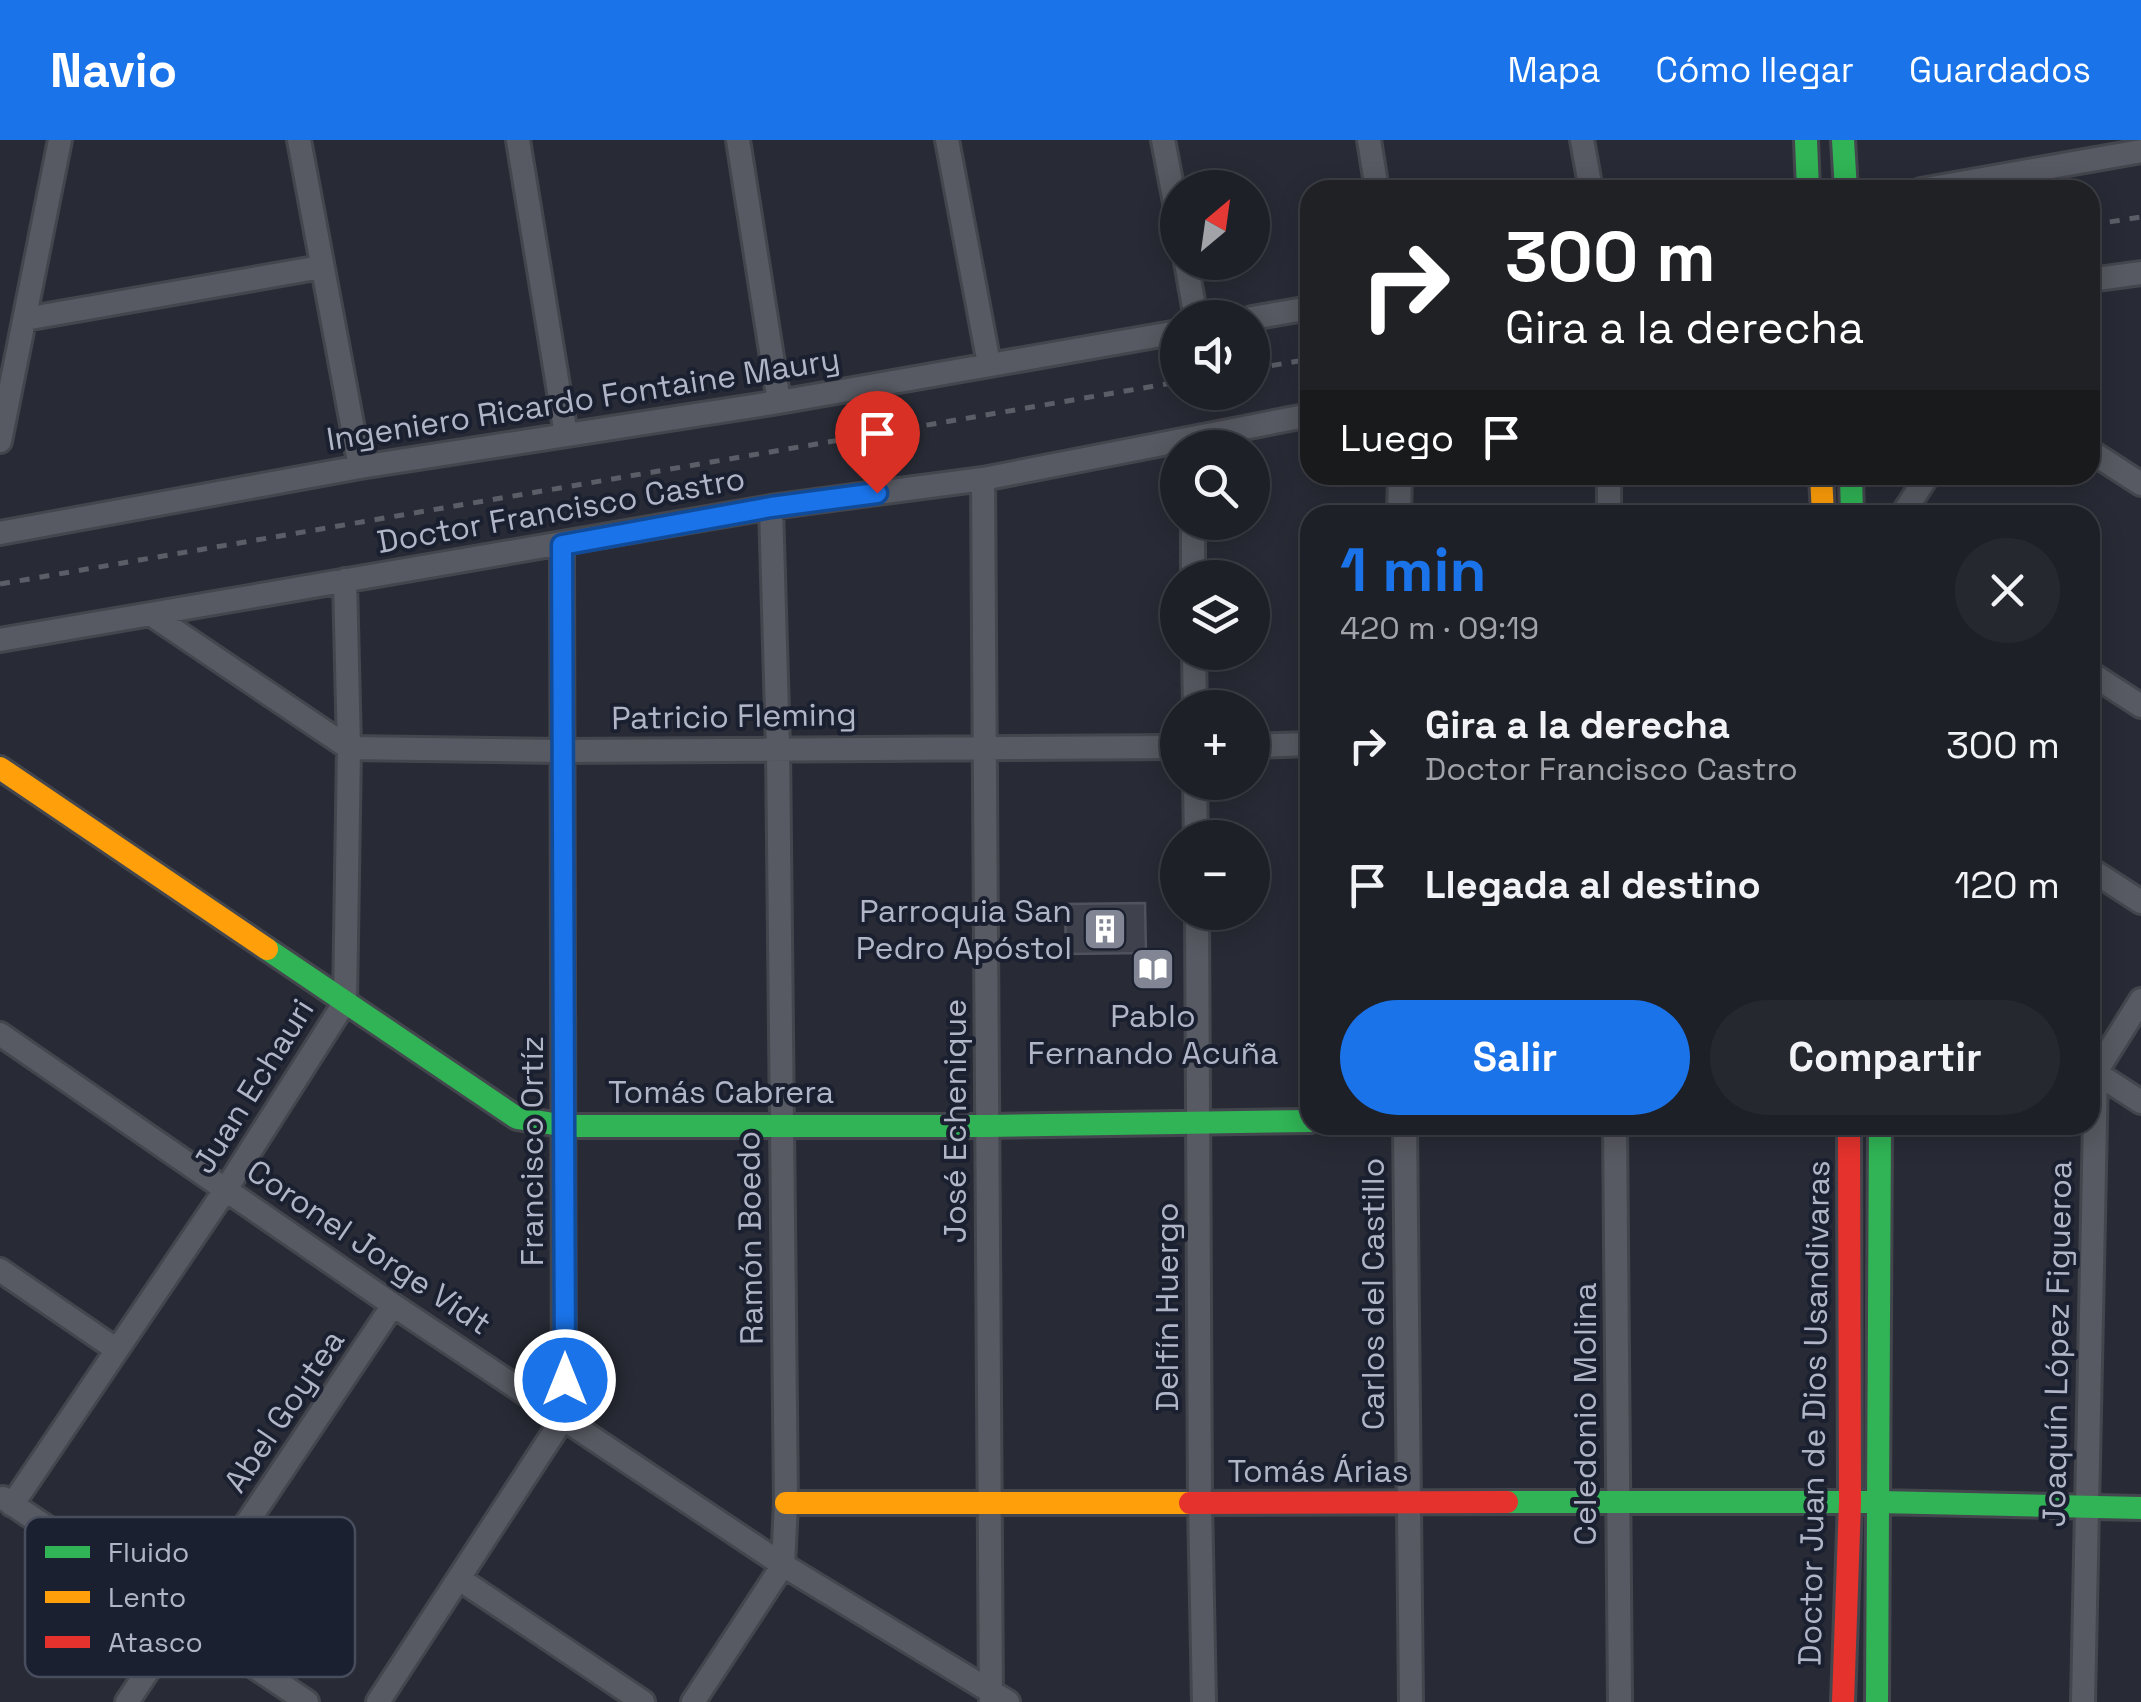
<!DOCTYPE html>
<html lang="es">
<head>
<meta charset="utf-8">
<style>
	:root { --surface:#1e2028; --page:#262830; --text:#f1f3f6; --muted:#a1a3a8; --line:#3c3e45; --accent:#1a73e8 }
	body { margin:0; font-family:"Space Grotesk",sans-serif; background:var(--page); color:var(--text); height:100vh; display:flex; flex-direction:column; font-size:38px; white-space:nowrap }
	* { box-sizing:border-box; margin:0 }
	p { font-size:32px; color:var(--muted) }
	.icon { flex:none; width:55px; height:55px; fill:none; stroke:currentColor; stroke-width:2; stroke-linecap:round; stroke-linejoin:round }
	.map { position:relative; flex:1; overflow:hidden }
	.panel { position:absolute; left:1300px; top:365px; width:800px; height:630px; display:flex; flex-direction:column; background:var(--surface); border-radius:30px; box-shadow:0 5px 25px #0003,0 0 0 2px var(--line) }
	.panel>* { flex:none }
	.top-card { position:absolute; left:1300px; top:40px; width:800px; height:305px; border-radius:30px; box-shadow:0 5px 25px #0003,0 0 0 2px var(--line); background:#202124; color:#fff; overflow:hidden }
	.needle { width:65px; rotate:29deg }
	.fabs { position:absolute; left:1160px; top:30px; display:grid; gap:20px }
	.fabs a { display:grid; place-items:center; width:110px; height:110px; border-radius:50%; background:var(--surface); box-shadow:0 5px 25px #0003,0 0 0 2px var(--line); font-size:50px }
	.pin { position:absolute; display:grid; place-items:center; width:85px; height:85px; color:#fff; margin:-102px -42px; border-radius:50% 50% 50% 0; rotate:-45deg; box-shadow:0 0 10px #0007 }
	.pin .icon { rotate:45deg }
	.me { position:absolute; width:110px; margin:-55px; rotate:0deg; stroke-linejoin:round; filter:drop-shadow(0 0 8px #0008) }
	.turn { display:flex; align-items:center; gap:35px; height:210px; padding:0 40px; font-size:45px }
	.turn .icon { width:130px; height:130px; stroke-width:2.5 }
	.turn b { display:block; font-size:70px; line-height:85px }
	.then { display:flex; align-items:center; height:95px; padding:0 40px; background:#0003; gap:20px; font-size:38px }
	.round { display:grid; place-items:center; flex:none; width:105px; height:105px; border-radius:52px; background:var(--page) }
	.headline { display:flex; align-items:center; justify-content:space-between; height:170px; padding:0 40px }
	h1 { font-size:60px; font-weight:700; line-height:75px; color:var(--accent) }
	.cta { display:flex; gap:20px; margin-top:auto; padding:20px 40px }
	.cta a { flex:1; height:115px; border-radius:60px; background:var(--accent); color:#fff; font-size:40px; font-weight:700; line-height:115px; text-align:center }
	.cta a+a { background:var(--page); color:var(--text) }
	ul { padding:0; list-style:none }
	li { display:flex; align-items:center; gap:30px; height:140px; padding:0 40px }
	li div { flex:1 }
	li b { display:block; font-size:38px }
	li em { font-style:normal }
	header { display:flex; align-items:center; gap:60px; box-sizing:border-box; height:140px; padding:0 50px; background:var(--accent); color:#fff }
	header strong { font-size:48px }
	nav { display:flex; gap:55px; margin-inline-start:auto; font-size:35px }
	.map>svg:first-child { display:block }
</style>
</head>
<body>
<header>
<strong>Navio</strong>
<nav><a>Mapa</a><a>Cómo llegar</a><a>Guardados</a></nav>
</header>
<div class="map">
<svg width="2141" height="1562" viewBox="0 0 2141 1562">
	<rect width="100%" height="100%" fill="#282b35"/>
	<path fill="#3f424c" stroke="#50525d" stroke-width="2.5" d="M1145,763L1146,813L1066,814L1065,764Z"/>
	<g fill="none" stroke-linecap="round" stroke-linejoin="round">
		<g stroke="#44464e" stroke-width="28">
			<path id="street" d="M299,0L360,327
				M518,0L566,295
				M738,0L779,262
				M947,0L989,224
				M1163,0L1178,78
				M1369,0L1377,50
				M1582,0L1591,50
				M1921,50L2141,11
				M1186,122L1196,178
				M2090,140L2141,133
				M1252,178L1310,168
				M25,179L321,127
				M0,301L60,0
				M2090,311L2141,344
				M983,339L991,1562
				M1399,375L1400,335
				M1609,375V335
				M1902,375L1928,335
				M1193,382V438
				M0,393L360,327L779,262L1178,192
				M152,475L349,608L562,611L1178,607
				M0,500L771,367L983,339L1310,275
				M1194,512L1195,568
				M2090,533L2141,566
				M1252,606L1310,604
				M1195,642L1196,698
				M2090,729L2141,762
				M1197,772L1200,1362L1204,1562
				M0,894L393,1165L783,1425L1008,1562
				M2090,929L2141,962
				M1405,985L1411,1562
				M1615,985L1620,1562
				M0,1130L117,1210
				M3,1358L307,1562
				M12,1365L226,1049L345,862L349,608L345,440
				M461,1440L643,1562
				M127,1562L393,1165
				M378,1562L564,1277L562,405
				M693,1562L783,1425L786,1363L778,608L771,367
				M2083,1562L2096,932L2141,860"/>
		</g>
		<g stroke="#44464e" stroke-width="28">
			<path id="fast" d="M1806,0L1808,50
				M1843,0L1846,50
				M1851,335L1852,375
				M267,809L517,978L566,986H987L1310,981
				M1507,1362H1880L2141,1368
				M1877,1562L1880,985"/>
		</g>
		<g stroke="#44464e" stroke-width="28">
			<path id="slow" d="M1821,335L1823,375
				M0,628L267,809
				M786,1363H1190"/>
		</g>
		<g stroke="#44464e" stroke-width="28">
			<path id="jam" d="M1190,1363L1507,1362
				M1843,1562L1850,1362L1849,985"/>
		</g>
		<use href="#street" stroke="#585a63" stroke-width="22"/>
		<use href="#fast" stroke="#30b455" stroke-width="22"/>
		<use href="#slow" stroke="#ff9f0a" stroke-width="22"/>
		<use href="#jam" stroke="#e5322d" stroke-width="22"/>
		<path stroke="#5b5e67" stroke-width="5" stroke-dasharray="10 10" stroke-linecap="butt" d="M2090,85L2141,77
			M1252,229L1310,219
			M0,444L1178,242"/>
	</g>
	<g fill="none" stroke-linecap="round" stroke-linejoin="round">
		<g stroke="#114b97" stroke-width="25">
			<path id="route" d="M565,1240L562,405L771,367L877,353"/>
		</g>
		<use href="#route" stroke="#1a73e8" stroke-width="18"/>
	</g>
	<defs>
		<g id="building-square" transform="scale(2.25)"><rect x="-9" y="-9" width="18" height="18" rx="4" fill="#818594" stroke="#1b2030"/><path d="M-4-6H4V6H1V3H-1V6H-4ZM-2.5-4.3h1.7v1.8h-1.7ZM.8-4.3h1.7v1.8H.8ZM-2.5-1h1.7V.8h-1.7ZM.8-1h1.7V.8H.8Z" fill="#fff"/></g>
		<g id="library-square" transform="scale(2.25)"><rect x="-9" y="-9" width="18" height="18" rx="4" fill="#818594" stroke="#1b2030"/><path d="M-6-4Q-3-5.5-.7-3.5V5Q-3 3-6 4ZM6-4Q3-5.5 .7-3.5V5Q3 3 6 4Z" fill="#fff"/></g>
	</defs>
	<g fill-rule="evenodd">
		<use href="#building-square" x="1105" y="789"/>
		<use href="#library-square" x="1153" y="829"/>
	</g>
	<g text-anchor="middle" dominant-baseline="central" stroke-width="8" stroke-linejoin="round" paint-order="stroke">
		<g font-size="32" fill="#b1b5c7" stroke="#1b2030">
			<text transform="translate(583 259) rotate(-9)">Ingeniero Ricardo Fontaine Maury</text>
			<text transform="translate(561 370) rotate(-10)">Doctor Francisco Castro</text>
			<text transform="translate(734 576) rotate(-1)">Patricio Fleming</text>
			<text transform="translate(253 946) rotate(-58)">Juan Echauri</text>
			<text x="721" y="952">Tomás Cabrera</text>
			<text transform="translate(955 981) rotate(-90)">José Echenique</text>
			<text transform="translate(532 1011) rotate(-90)">Francisco Ortíz</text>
			<text transform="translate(750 1098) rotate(-91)">Ramón Boedo</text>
			<text transform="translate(369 1107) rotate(34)">Coronel Jorge Vidt</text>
			<text transform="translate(1373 1154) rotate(-90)">Carlos del Castillo</text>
			<text transform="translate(1167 1167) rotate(-90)">Delfín Huergo</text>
			<text transform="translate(2057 1204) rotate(-89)">Joaquín López Figueroa</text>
			<text transform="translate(284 1271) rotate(-56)">Abel Goytea</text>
			<text transform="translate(1814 1273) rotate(-89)">Doctor Juan de Dios Usandivaras</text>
			<text transform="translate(1585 1274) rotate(-90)">Celedonio Molina</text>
			<text x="1318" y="1331">Tomás Árias</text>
		</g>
		<g font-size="32" fill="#b1b5c7" stroke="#1b2030" text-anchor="end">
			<text x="1072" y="771">Parroquia San<tspan x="1072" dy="37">Pedro Apóstol</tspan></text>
			<text x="1153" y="876" text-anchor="middle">Pablo<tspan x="1153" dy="37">Fernando Acuña</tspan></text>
		</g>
	</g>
	<rect x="25" y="1377" width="330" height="160" rx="15" fill="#1b2030" stroke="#484d5d" stroke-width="2.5"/>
	<rect x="45" y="1406" width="45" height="12" fill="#30b455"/>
	<rect x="45" y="1451" width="45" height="12" fill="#ff9f0a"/>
	<rect x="45" y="1496" width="45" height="12" fill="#e5322d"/>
	<g font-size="28" fill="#b1b5c7">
		<text x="108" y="1422">Fluido</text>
		<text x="108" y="1467">Lento</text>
		<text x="108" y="1512">Atasco</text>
	</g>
</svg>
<div class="fabs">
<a><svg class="needle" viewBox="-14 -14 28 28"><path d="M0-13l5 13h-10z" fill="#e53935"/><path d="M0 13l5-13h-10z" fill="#a1a3a8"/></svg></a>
<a><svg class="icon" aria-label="sound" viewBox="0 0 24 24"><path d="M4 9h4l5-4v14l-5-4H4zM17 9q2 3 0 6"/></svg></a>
<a><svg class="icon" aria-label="search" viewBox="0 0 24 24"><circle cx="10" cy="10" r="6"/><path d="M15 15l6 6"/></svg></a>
<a><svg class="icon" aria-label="layers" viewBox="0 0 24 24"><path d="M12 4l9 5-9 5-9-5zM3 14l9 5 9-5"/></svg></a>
<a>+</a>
<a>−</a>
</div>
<div class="pin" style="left:877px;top:353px;background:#d93025"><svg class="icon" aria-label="arrive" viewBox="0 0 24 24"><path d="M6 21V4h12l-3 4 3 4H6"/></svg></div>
<svg class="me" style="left:565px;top:1240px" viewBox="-20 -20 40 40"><circle r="17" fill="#1a73e8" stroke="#fff" stroke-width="3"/><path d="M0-11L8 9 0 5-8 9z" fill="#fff"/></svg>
<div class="top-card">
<div class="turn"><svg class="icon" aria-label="right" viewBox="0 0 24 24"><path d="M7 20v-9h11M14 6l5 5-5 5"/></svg><div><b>300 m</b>Gira a la derecha</div></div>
<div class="then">Luego<svg class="icon" aria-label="arrive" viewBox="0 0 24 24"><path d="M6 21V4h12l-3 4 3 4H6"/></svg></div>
</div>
<section class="panel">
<div class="headline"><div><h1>1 min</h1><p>420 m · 09:19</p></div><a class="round"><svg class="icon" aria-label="close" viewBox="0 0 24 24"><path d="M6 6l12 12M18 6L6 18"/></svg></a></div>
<ul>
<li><svg class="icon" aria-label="right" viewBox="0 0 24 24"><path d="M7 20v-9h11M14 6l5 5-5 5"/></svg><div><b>Gira a la derecha</b><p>Doctor Francisco Castro</p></div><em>300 m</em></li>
<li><svg class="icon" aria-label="arrive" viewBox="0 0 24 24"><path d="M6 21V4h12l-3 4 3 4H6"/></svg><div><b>Llegada al destino</b></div><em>120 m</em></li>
</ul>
<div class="cta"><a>Salir</a><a>Compartir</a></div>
</section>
</div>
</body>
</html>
